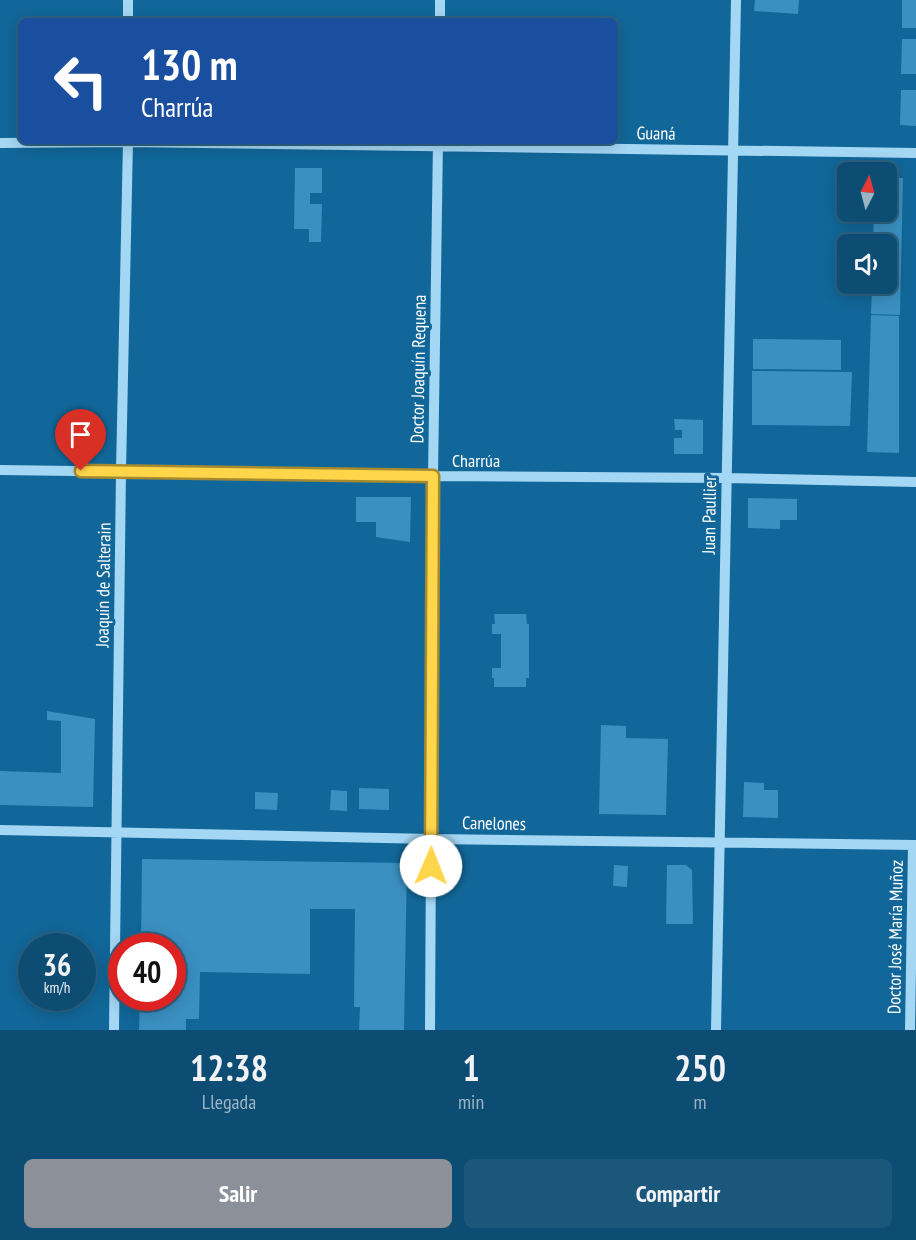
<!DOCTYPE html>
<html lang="es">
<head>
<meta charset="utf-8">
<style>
	:root { --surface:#0d4d73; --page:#1b577b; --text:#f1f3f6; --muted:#9ab4c4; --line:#2d6485; --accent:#8c9099 }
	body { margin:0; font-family:"PT Sans Narrow",sans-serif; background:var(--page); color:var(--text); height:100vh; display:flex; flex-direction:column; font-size:22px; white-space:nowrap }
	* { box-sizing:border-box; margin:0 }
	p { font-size:20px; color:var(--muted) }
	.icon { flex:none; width:33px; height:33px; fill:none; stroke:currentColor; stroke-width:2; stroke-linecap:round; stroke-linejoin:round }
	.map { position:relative; height:1030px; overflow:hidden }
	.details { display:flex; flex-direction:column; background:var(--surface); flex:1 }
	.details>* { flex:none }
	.top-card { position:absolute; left:18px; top:18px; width:600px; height:126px; border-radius:9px; box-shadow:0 3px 15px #0003,0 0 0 2px var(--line); background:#1a4fa0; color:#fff; overflow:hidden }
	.needle { width:39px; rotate:6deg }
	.buttons { position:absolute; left:837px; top:162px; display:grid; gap:12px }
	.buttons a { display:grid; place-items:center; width:60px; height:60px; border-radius:9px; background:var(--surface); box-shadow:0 3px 15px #0003,0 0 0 2px var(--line); font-size:30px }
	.speed { position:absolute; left:18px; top:933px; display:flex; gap:12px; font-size:30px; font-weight:700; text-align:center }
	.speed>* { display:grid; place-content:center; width:78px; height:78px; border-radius:50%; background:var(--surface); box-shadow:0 3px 15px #0003,0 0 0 2px var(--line); line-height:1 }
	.speed small { font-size:15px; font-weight:400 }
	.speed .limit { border:9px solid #d22; background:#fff; color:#111 }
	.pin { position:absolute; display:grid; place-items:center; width:51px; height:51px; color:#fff; margin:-62px -26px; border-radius:50% 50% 50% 0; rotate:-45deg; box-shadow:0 0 6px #0007 }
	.pin .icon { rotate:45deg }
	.me { position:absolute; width:66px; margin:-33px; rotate:1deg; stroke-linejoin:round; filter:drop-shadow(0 0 4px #0008) }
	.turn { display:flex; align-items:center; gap:21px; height:126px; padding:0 24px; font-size:27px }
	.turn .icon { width:78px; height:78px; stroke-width:2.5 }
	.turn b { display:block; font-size:42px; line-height:51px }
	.eta { display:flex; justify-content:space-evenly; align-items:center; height:102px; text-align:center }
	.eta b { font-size:36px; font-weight:800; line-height:42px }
	.cta { display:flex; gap:12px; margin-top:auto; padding:12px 24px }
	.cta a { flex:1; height:69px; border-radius:9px; background:var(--accent); color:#fff; font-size:24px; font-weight:800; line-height:69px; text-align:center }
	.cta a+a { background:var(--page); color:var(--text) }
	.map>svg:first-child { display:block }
</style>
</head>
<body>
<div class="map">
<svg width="916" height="1030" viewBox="0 0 916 1030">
	<rect width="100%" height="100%" fill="#116799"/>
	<path fill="#3a90c1" d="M755,0H799L798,14L754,11Z
		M902,0H916V28H902Z
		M902,39H916V74H901Z
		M901,90H916V126L900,125Z
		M295,168H322V193H310V204H322L321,242H309V229H294Z
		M886,178H903L900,315L871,314L872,284H886V244H873L874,212H886Z
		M871,315L899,316V453L867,452Z
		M753,339L841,340V370L753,369Z
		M752,371L852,372L850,426L752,425Z
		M674,419L703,420V454H674V438H682V430H675Z
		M356,497H411L410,542L376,537V522H356Z
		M748,498L797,499V520H780V529L748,528Z
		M494,614H526L527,624H529V678H526V687H494V678H492V668H501V634H492V624H495Z
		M47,711L95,719L93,807L0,805V771L61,773V721L47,720Z
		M601,725L626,726V738L668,739L666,815L599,814Z
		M744,782L764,783V790H778V818L743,817Z
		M359,788L389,789V810L359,809Z
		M331,790L347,791V811L330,810Z
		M255,792L278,793L277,810L255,809Z
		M142,859L407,863L404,1030H359L360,1007H354L355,909H310V974L200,972L199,1019H186V1030H139L140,998H172V946H141Z
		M614,865L628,866L627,887L613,886Z
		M667,865H686L692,870L693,924H666Z"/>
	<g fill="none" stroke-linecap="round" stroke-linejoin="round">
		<path stroke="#a4d7f4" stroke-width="10" d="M128,21V0
			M440,21V0
			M0,143L128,142L916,153
			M0,470L433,476L726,478L916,482
			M0,830L432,839L916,845
			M114,1030L121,471L128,141
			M430,1030L433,476L438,141
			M716,1030L736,0
			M910,1030L913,845"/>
	</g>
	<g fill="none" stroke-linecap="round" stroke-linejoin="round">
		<g stroke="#a68a30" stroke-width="15">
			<path id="route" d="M81,471L433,476L431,866"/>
		</g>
		<use href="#route" stroke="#ffd54a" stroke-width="10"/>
	</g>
	<g text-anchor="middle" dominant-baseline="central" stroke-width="6" stroke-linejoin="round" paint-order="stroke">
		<g font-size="18" fill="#fff" stroke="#116799">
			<text transform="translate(656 133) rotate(1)">Guaná</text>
			<text transform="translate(418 369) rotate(-89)">Doctor Joaquín Requena</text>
			<text x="476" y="460">Charrúa</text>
			<text transform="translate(709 515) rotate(-89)">Juan Paullier</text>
			<text transform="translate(103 585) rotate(-89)">Joaquín de Salterain</text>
			<text transform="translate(494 823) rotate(1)">Canelones</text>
			<text transform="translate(895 937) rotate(-89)">Doctor José María Muñoz</text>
		</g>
	</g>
</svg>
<div class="buttons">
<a><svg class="needle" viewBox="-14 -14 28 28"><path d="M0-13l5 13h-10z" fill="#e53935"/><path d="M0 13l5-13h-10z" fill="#9ab4c4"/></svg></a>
<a><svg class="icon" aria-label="sound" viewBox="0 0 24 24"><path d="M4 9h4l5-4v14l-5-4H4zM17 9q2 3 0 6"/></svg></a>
</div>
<div class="speed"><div>36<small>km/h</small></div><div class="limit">40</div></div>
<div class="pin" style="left:81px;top:471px;background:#d93025"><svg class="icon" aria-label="arrive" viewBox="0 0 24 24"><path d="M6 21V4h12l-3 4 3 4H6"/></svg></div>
<svg class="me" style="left:431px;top:866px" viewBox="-20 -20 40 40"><circle r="19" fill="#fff"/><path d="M0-13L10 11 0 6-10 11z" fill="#ffd54a"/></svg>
<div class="top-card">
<div class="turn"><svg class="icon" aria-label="left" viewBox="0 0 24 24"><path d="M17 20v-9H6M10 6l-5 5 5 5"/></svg><div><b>130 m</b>Charrúa</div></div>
</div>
</div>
<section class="details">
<div class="eta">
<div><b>12:38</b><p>Llegada</p></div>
<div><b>1</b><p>min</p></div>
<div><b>250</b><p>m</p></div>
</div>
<div class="cta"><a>Salir</a><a>Compartir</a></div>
</section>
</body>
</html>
